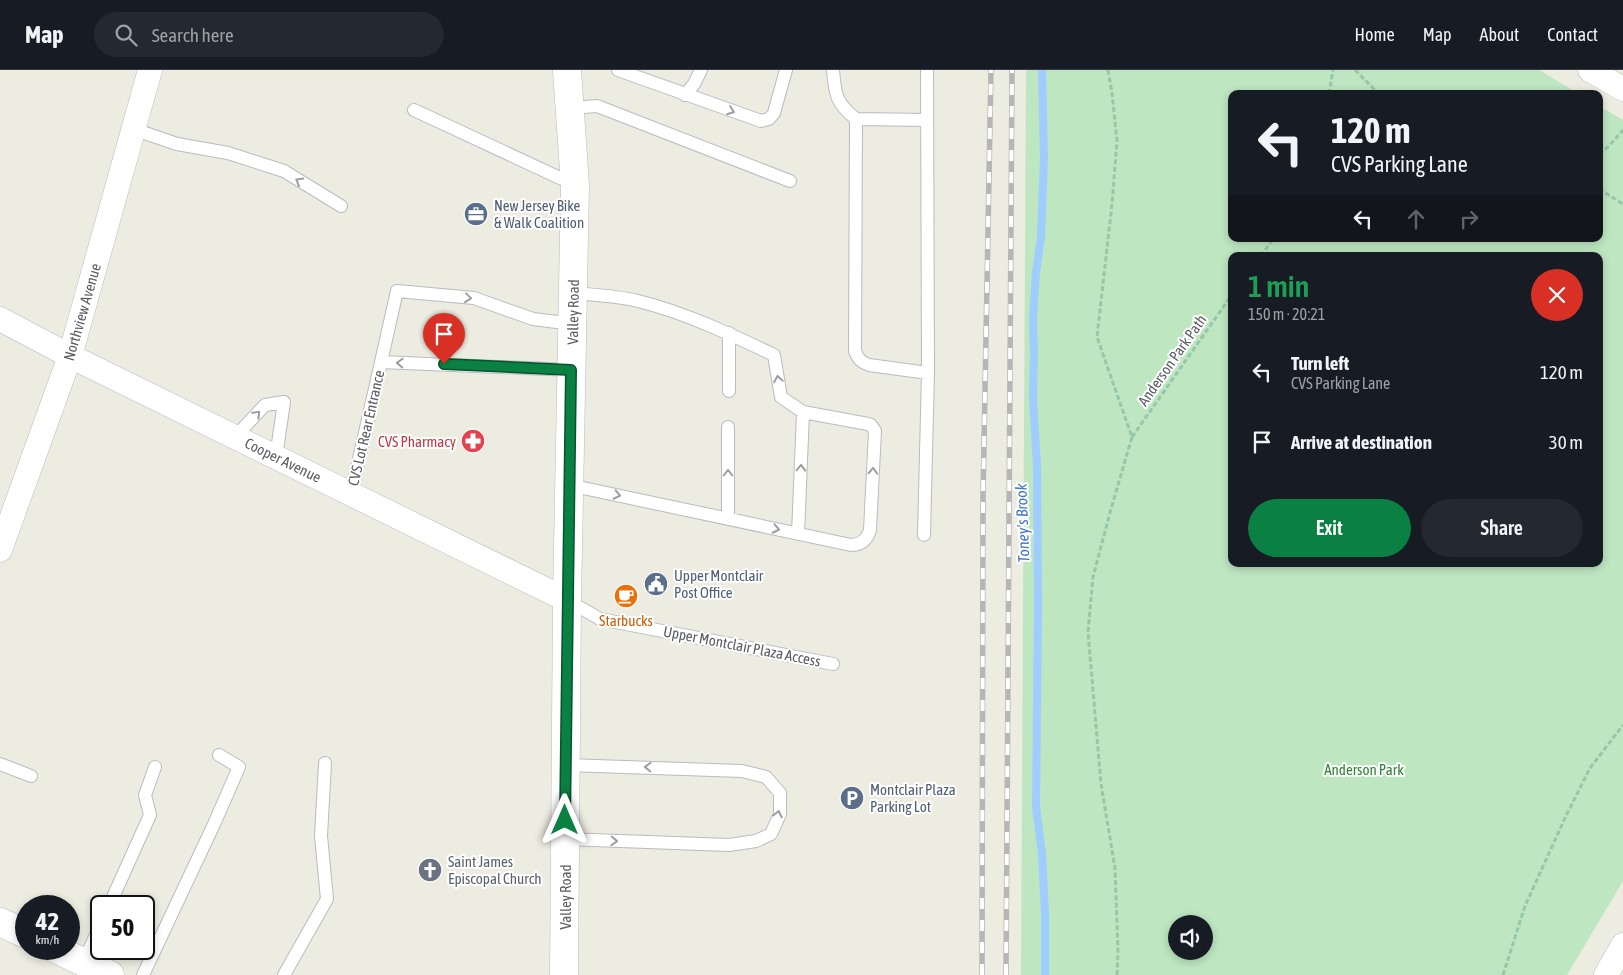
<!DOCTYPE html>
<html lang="en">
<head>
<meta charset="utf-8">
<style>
	:root { --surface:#171b24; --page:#242831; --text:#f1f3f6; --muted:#9ea1a6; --line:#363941; --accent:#0b8043 }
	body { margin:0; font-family:"Asap Condensed",sans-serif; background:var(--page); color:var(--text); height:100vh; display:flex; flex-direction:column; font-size:19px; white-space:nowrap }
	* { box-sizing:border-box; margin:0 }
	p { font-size:16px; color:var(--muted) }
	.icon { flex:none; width:28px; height:28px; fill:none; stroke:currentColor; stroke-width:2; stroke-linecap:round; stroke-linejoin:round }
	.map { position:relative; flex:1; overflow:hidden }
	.side { position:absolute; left:1228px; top:182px; width:375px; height:315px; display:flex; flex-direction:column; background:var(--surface); border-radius:10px; box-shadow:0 2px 8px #0003 }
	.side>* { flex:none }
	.top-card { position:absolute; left:1228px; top:20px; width:375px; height:152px; border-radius:10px; box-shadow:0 2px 8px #0003; background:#171b24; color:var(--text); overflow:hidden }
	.controls { position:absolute; left:1168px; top:845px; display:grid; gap:10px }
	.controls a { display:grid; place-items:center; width:45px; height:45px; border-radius:50%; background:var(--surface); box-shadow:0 2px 8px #0003; font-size:25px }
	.speed { position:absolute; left:15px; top:825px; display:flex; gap:10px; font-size:25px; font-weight:700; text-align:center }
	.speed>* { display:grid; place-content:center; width:65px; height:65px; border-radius:50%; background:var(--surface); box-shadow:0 2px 8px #0003; line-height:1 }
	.speed small { font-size:12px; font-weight:400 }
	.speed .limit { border:2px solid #111; border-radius:8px; background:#fff; color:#111 }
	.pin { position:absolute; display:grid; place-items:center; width:42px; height:42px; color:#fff; margin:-51px -21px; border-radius:50% 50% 50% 0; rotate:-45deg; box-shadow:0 0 5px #0007 }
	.pin .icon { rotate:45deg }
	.me { position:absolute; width:55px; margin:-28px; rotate:0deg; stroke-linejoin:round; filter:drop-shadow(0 0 4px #0008) }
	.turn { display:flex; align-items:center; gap:18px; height:105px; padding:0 20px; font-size:22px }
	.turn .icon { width:65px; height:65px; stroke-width:2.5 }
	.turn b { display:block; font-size:35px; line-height:42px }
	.lanes { display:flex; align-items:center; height:48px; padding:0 20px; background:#0003; justify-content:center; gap:25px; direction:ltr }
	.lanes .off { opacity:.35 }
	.round { display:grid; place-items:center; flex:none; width:52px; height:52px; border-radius:26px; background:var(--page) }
	.summary { display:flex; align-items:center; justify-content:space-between; height:85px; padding:0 20px }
	h1 { font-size:30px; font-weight:600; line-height:38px; color:#1e9e55 }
	.primary-button { display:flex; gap:10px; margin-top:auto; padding:10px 20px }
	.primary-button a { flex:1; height:58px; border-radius:30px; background:var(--accent); color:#fff; font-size:20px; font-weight:600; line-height:58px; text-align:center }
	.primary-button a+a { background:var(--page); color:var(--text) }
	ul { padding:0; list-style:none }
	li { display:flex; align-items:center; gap:15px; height:70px; padding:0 20px }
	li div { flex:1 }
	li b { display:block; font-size:19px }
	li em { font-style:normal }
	header { display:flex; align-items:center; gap:30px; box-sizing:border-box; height:70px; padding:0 25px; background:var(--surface); border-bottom:1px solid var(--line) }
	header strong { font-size:24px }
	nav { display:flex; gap:28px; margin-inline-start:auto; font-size:18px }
	.search { width:350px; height:45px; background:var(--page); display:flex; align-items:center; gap:12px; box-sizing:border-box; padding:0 18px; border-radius:28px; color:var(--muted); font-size:19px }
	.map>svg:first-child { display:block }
</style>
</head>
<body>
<header>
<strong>Map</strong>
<div class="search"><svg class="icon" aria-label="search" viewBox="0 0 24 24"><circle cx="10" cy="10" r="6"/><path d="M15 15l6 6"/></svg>Search here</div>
<nav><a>Home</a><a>Map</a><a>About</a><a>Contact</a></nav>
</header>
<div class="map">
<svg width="1623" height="905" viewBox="0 0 1623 905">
	<rect width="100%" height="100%" fill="#edece1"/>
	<path fill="#bde6c1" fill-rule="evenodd" d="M1026,0H1539L1579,24H1231V169H1599V36L1623,50V811L1567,905H1021ZM1599,186V494H1231V186ZM1176,854H1204V881H1176Z"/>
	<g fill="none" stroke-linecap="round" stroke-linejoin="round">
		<path stroke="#a0cdff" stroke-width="8" d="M1042,0L1044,88L1041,167L1036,202L1033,248L1034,284L1033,329L1037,397L1038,534L1036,737L1042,784L1045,844V905"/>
		<g stroke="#b9bbc1" stroke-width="14">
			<path id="service" d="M618,0L761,51L769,49L774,43L786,0
				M833,0C835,25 836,33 856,49L855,281C858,289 861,292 869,295L928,303
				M685,25L694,14L701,0
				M570,38L597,36L790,111
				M414,40L575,115
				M856,49L927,50
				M133,59L177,74L228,83L284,101L341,136
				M571,300L381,292L397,221L474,228L533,249L573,254
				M729,321V263
				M728,357V449
				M235,367L265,335L284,332L276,387
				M569,415L851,475C861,475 867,470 870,460L875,361L871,355L868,354L803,342L781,327L774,285C730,264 686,243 638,231C617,226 595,225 573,223
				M351,424L381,292
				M798,464L803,342
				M924,465L928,303L927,0
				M567,530L600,549L833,594
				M0,694L31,706
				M565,769L729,775L756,771L771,764L780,744V723L766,707L742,701L566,695
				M109,836L150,745L145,725L155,697
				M84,892L101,853
				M143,905L215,752L239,697L219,685
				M284,905L327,829L321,766L325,693"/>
		</g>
		<g stroke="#b9bbc1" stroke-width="25">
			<path id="minor" d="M1590,0L1623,19
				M0,249L70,286L567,530
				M0,480L70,286L150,0
				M1606,905L1623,875"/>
		</g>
		<g stroke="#b9bbc1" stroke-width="29">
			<path id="tertiary" d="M0,852L26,864
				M56,879L110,905"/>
		</g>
		<g stroke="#b7bac0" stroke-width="29">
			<path id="secondary" d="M564,905L567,530L575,115L567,0"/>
		</g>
		<path stroke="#96c7a8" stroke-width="3" stroke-dasharray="5 2.5" stroke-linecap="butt" d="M1108,0L1112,23L1117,71L1112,134L1097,267L1132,367L1111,439L1093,507L1088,562L1101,714L1115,798L1118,881L1117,905
			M1355,0L1379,24
			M1329,24L1333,0
			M1599,84L1608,77L1623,60
			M1599,119L1623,134
			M1261,186L1273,169
			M1132,367L1231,226
			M1503,905L1525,836L1565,748L1590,698L1623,655"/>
		<use href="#service" stroke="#fff" stroke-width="12"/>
		<use href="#minor" stroke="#fff" stroke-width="24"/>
		<use href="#tertiary" stroke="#fff" stroke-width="28"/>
		<use href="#secondary" stroke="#fff" stroke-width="28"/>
		<g stroke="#b5b6b6" stroke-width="5.5">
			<path id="rail" d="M982,905L983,427L991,0
				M1006,905L1012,0"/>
		</g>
		<use href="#rail" stroke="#fff" stroke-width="4" stroke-dasharray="11" stroke-linecap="butt"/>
	</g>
	<defs><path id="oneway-chevron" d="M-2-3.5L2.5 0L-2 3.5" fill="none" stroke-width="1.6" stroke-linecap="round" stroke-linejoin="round" transform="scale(1.25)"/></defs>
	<g stroke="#9c9ea1">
		<use href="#oneway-chevron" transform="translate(731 41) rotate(20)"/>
		<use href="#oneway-chevron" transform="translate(299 111) rotate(-149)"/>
		<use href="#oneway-chevron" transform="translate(468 228) rotate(7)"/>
		<use href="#oneway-chevron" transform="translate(400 293) rotate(-178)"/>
		<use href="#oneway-chevron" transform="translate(778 309) rotate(-99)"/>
		<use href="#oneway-chevron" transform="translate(257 344) rotate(-46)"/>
		<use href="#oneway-chevron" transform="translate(801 398) rotate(-88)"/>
		<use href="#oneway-chevron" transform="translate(873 401) rotate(-87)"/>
		<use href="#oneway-chevron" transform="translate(728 403) rotate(-90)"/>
		<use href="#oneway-chevron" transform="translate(617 425) rotate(12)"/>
		<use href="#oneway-chevron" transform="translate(776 459) rotate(12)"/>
		<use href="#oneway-chevron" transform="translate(648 697) rotate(-178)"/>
		<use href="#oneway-chevron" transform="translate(778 744) rotate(-77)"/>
		<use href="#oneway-chevron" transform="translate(614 771) rotate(2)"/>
	</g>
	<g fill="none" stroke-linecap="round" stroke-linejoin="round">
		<g stroke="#07532c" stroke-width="12">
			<path id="route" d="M444,294L571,300L565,750"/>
		</g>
		<use href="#route" stroke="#0b8043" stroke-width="9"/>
	</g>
	<defs>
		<g id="office-disc" transform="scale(1.25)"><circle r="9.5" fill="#5c6f8a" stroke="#fff"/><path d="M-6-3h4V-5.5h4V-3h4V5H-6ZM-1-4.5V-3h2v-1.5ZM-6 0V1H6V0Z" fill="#fff"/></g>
		<g id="pharmacy-disc" transform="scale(1.25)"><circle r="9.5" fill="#e0444e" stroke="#fff"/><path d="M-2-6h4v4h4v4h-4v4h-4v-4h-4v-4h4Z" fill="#fff"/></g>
		<g id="civic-disc" transform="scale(1.25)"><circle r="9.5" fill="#5c6f8a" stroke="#fff"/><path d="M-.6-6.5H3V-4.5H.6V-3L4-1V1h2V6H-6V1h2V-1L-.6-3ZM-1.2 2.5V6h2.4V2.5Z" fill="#fff"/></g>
		<g id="cafe-disc" transform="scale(1.25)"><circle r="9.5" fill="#e8710a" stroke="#fff"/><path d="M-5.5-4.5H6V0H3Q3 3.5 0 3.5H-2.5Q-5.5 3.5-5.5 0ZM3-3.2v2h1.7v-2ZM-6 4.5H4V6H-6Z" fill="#fff"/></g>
		<g id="parking-disc" transform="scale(1.25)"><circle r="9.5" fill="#5c6f8a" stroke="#fff"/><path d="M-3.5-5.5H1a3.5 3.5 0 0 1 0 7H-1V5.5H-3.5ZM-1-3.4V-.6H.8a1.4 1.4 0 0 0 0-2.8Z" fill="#fff"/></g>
		<g id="church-disc" transform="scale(1.25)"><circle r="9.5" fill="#6b7280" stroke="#fff"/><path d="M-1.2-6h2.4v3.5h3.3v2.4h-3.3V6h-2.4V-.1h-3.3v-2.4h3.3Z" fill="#fff"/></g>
	</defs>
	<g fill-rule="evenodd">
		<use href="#office-disc" x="476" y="144"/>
		<use href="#pharmacy-disc" x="473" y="371"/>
		<use href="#civic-disc" x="656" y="514"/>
		<use href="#cafe-disc" x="626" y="526"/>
		<use href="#parking-disc" x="852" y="728"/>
		<use href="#church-disc" x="430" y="800"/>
	</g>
	<g text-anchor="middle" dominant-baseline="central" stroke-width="4" stroke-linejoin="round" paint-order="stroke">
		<g font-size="15" fill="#4e5e75" stroke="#fff" text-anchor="start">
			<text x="494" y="135">New Jersey Bike<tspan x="494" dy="17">&amp; Walk Coalition</tspan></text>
			<text x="674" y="505">Upper Montclair<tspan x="674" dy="17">Post Office</tspan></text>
			<text x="870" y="719">Montclair Plaza<tspan x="870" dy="17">Parking Lot</tspan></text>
		</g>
		<g font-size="15" fill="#5a5d63" stroke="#fff">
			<text transform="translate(82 242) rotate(-74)">Northview Avenue</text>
			<text transform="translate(573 242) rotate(-89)">Valley Road</text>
			<text transform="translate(1172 290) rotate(-55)">Anderson Park Path</text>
			<text transform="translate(366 358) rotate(-77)">CVS Lot Rear Entrance</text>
			<text transform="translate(283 390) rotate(26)">Cooper Avenue</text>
			<text transform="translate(742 576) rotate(11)">Upper Montclair Plaza Access</text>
			<text transform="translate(565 827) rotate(-90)">Valley Road</text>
		</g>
		<g font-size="15" fill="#be3a42" stroke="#fff" text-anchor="end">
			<text x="456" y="371">CVS Pharmacy</text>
		</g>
		<g font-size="15" fill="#c56008" stroke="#fff">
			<text x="626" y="550">Starbucks</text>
		</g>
		<g font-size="15" fill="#32823d" stroke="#fff">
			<text x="1364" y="699">Anderson Park</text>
		</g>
		<g font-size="15" fill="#5b616d" stroke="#fff" text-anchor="start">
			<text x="448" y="791">Saint James<tspan x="448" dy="17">Episcopal Church</tspan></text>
		</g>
		<g font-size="16" font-style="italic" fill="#4176c4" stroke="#fff">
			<text transform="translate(1022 453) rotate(-92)">Toney's Brook</text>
		</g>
	</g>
</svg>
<div class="controls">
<a><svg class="icon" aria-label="sound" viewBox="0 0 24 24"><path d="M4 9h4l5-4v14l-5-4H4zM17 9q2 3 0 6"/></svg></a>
</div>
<div class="speed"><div>42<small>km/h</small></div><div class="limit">50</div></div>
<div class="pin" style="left:444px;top:294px;background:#d93025"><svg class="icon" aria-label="arrive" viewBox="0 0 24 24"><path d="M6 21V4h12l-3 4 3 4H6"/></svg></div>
<svg class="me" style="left:565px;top:750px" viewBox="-20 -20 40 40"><path d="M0-17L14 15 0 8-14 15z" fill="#0b8043" stroke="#fff" stroke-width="4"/></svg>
<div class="top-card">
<div class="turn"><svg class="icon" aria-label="left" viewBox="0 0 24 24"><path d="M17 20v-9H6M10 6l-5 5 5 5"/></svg><div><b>120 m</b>CVS Parking Lane</div></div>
<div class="lanes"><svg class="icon" aria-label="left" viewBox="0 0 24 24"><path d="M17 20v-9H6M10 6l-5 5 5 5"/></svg><svg class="icon off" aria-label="ahead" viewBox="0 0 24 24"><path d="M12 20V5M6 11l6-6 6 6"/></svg><svg class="icon off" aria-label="right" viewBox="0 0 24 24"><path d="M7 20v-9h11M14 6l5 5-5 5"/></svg></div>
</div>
<section class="side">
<div class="summary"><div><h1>1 min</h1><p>150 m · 20:21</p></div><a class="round" style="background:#d93025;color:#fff"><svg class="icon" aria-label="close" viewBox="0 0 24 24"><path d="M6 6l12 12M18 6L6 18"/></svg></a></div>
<ul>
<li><svg class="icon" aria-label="left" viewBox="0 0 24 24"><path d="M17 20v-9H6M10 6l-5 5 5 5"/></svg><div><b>Turn left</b><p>CVS Parking Lane</p></div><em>120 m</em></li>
<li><svg class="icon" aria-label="arrive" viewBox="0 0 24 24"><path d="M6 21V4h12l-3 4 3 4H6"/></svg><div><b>Arrive at destination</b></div><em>30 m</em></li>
</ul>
<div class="primary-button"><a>Exit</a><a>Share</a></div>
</section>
</div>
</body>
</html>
